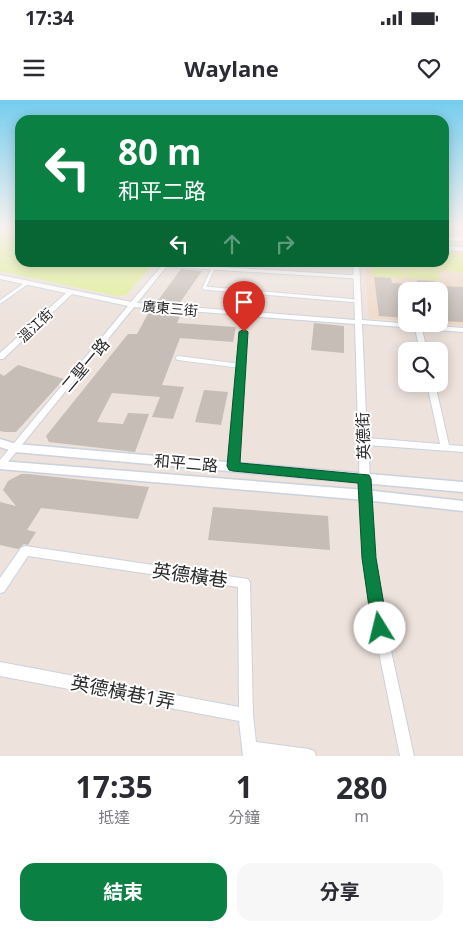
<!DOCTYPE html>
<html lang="zh-TW">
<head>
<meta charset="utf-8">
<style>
	:root { --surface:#fff; --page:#f7f7f7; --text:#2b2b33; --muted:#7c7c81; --accent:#0b8043 }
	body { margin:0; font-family:"Open Sans","Noto Sans TC",sans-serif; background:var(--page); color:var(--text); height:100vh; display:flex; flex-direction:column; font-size:19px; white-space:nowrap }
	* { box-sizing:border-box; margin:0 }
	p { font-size:16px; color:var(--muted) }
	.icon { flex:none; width:28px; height:28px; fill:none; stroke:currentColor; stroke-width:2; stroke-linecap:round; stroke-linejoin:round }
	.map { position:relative; height:656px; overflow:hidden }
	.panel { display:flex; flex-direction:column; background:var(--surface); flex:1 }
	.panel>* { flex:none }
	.top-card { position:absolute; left:15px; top:15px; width:434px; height:152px; border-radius:15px; box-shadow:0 2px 12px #0003; background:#0b8043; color:#fff; overflow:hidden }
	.controls { position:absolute; left:398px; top:182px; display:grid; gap:10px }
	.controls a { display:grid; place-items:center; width:50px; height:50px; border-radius:10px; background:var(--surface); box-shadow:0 2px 12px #0003; font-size:25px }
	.pin { position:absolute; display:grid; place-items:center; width:42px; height:42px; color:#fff; margin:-51px -21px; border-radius:50% 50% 50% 0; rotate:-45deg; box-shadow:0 0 5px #0007 }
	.pin .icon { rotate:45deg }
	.me { position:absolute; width:55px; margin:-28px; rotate:351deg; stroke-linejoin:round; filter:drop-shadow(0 0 4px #0008) }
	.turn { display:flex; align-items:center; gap:18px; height:105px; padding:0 20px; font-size:22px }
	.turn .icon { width:65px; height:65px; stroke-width:2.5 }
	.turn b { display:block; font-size:35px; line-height:42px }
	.lanes { display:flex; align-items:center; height:48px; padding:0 20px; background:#0003; justify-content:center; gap:25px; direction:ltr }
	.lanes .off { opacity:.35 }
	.eta { display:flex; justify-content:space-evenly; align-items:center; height:85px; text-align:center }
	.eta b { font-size:30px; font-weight:700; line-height:35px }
	.cta { display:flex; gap:10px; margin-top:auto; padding:10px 20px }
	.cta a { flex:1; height:58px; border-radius:15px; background:var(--accent); color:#fff; font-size:20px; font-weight:700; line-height:58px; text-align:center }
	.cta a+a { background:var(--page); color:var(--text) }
	.status { display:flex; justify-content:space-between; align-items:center; height:35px; padding:0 25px; background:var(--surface); direction:ltr }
	.status svg { height:14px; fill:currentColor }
	header { display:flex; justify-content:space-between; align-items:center; height:65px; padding:0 20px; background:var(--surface); font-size:22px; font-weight:700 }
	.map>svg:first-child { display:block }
</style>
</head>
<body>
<div class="status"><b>17:34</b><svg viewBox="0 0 49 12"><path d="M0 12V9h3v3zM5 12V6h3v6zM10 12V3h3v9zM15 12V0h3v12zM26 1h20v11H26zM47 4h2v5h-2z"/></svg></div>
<header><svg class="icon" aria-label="menu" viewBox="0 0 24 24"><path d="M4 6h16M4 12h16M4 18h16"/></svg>Waylane<svg class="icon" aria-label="heart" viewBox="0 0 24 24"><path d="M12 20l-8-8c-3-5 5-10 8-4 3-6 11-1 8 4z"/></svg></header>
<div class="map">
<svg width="463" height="656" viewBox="0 0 463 656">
	<rect width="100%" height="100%" fill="#ede2dc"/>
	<path fill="#f0dbca" d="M444,151L463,152V226L438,224L439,191H406V221L369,218L365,163L444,162Z"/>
	<path fill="#deef90" d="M14,128H20V162L154,163L126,195L117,196L0,171V135Z
		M444,153L463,154V172L373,166L372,163L444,162Z
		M371,167L403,169L405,178L372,176Z
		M405,169L437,171L440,180L407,178Z"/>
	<path fill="#c6bdb7" d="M181,169L202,171L179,204L156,203Z
		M374,177L391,178L392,183L406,184V218L379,216Z
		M417,180L435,181L438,191H421Z
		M439,186L463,187V222L439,221Z
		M150,210L181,214L177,223L236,227L233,242L180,238L162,285L184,287L173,319L152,317L160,297L112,293L97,322L123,324L128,313L149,314L135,352L49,342L46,336L128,234H137Z
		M314,223L344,226V253L311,250Z
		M18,265L64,279L16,332H5L0,331V274L4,276Z
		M204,290L228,292L221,325L195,322Z
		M21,374H28L149,387L138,419L41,408L27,430L36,432L28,445L24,444L18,449L0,445V402L16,406L3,390L8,381Z
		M213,407L328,416L330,450L208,440Z"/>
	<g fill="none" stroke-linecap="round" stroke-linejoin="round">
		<g stroke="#cad2dd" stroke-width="5">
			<path id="service-far1" d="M216,162L204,188L358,201
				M166,165L357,177
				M0,202L27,183"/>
		</g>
		<g stroke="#cad2dd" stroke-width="5.5">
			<path id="service" d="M178,258L241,266"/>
		</g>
		<g stroke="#cad2dd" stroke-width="2">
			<path id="minor" d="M0,128H4L0,131Z
				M444,136L463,137V141L444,140Z
				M444,146L463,147V151L444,150Z
				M165,162H170L137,203L355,220L353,162H359L362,220L463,228V232L422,229L427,251H420L415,228L362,224L367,338L440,344L427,284H435L449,345L463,346V352L368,345L375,458L386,528L414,656H400L374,528L363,458L360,395L355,224L248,216L238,367L236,369H230L228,367L242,215L134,207L3,368L0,369V360L128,206L72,194L3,259H0V253L66,193L0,179V175L131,202Z
				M25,446L248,479L250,483L253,615L256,642L309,649L314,651L316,656H243L239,621L0,576V562L239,607L238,487L28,456L4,492L0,493V478L21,448Z"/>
		</g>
		<g stroke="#cad2dd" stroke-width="3">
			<path id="tertiary" d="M0,339L16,344L463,382V392L15,352L0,347Z
				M0,361L365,390L463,401V411L365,400L0,369Z"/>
		</g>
		<use href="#service-far1" stroke="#fff" stroke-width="3"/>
		<use href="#service" stroke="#fff" stroke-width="4"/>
		<use href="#minor" fill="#fff" fill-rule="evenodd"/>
		<use href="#tertiary" fill="#fff" fill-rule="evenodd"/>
	</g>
	<linearGradient id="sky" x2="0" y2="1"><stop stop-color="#75cdee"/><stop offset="0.58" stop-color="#f7f2ef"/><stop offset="1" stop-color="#f7f2ef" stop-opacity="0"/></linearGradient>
	<rect width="463" height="220" fill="url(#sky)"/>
	<path fill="#0b8043" stroke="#07532c" d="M244,229L248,232L240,363L369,375L371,379L376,458L388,528L386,534L380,536L374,534L372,528L362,458L358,383L233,371L229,370L227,366L239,232Z"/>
	<g text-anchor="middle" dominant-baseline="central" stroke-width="4" stroke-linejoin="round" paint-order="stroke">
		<g font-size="14" fill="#2b2b2b" stroke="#fff">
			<text transform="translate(170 208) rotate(5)">廣東三街</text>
			<text transform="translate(35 225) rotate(-43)">溫江街</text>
		</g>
		<g font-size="16" fill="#2b2b2b" stroke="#fff">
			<text transform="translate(85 265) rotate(-50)">二聖一路</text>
			<text transform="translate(363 336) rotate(-92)">英德街</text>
			<text transform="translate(186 363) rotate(5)">和平二路</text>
		</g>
		<g font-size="19" fill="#2b2b2b" stroke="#fff">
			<text transform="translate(190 475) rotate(8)">英德橫巷</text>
			<text transform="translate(123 592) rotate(11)">英德橫巷1弄</text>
		</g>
	</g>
</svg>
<div class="controls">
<a><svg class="icon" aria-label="sound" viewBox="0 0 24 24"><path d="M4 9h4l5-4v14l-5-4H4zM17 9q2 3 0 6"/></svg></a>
<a><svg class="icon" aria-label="search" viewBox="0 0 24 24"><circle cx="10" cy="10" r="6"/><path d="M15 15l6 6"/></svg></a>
</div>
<div class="pin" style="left:244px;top:232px;background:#d93025"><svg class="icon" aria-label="arrive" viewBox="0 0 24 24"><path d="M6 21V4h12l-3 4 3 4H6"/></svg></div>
<svg class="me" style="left:380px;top:528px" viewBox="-20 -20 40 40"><circle r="19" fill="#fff"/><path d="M0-13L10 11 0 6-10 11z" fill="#0b8043"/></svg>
<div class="top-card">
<div class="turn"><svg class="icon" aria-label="left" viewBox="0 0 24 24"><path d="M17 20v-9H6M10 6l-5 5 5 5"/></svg><div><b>80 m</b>和平二路</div></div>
<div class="lanes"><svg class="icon" aria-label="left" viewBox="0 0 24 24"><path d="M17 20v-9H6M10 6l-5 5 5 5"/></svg><svg class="icon off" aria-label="ahead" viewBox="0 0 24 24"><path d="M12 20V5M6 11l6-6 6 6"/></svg><svg class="icon off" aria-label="right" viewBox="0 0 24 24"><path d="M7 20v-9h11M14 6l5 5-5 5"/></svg></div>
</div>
</div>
<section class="panel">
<div class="eta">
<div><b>17:35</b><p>抵達</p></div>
<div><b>1</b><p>分鐘</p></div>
<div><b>280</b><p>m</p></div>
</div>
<div class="cta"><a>結束</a><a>分享</a></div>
</section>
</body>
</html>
